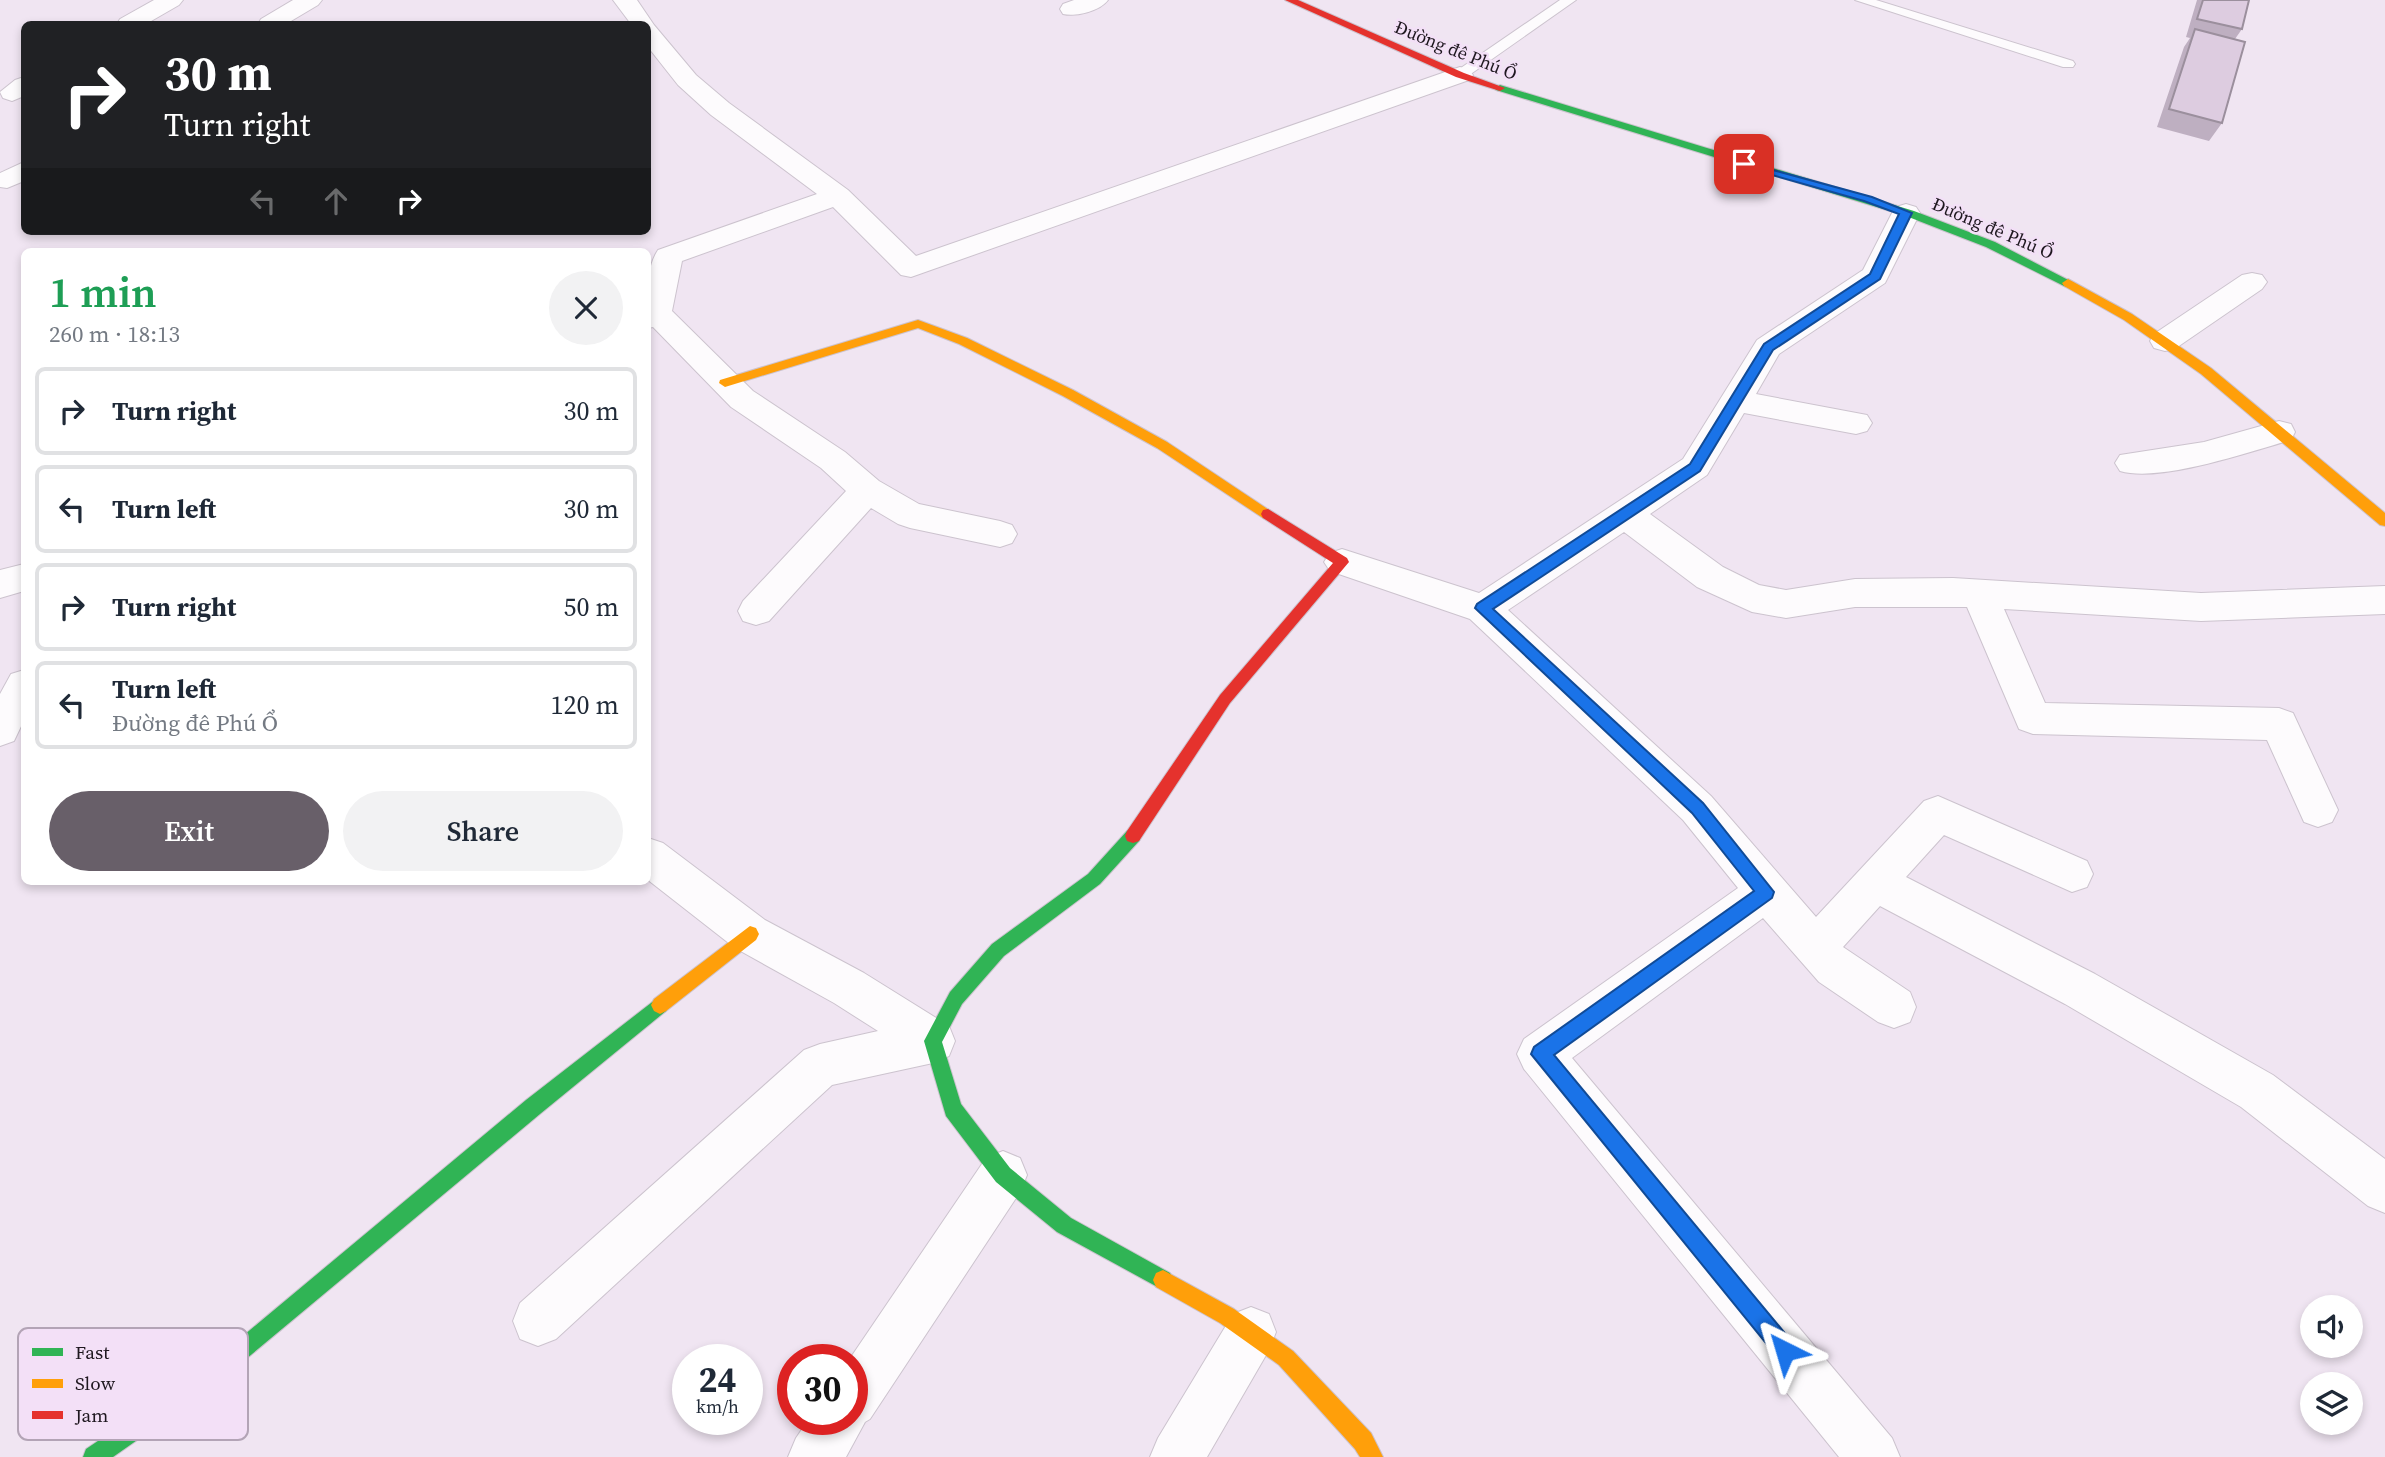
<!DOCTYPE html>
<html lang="en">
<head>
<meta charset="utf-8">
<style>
	:root { --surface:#fff; --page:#f2f2f3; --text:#1f2937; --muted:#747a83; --line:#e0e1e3; --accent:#685f69 }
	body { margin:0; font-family:"Source Serif 4",serif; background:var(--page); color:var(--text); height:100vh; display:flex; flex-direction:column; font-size:26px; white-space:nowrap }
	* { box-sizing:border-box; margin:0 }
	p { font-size:23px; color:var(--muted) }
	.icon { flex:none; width:38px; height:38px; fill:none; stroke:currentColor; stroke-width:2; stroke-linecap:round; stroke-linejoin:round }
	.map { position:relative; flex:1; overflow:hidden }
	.drawer { position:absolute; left:21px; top:248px; width:630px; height:637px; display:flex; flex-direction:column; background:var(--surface); border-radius:10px; box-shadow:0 4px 10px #0003 }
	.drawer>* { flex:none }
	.guide { position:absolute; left:21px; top:21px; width:630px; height:214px; border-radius:10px; box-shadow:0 4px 10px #0003; background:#202124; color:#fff; overflow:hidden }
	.buttons { position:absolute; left:2300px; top:1295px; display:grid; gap:14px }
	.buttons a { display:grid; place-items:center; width:63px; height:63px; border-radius:50%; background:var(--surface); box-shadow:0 4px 10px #0003; font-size:35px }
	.speed { position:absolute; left:672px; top:1344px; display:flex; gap:14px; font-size:35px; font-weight:700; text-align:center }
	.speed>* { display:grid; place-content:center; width:91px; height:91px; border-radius:50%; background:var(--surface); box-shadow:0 4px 10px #0003; line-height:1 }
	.speed small { font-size:18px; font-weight:400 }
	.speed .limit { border:10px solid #d22; background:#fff; color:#111 }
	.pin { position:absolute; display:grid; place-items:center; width:60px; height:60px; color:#fff; margin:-30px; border-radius:14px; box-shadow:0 4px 10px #0006 }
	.me { position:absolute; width:77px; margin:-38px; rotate:320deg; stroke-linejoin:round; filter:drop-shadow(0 0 5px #0008) }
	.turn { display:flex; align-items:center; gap:24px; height:147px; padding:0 28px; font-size:32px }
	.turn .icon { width:91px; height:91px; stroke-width:2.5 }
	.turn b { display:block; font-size:49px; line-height:60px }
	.lanes { display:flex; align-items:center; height:66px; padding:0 28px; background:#0003; justify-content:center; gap:35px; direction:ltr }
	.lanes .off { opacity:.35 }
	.round { display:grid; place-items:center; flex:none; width:74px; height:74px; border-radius:37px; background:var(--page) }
	.headline { display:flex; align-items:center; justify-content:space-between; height:119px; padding:0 28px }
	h1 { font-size:42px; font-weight:600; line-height:52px; color:#1e9e55 }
	.cta { display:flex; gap:14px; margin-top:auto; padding:14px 28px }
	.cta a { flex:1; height:80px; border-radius:42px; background:var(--accent); color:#fff; font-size:28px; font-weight:600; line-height:80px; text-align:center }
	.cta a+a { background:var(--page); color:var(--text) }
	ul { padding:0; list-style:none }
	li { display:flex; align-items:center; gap:21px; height:88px; margin:0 14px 10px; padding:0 14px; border:4px solid var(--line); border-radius:10px }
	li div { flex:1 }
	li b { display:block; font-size:26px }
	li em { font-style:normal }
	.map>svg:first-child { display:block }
</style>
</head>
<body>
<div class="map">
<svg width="2385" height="1457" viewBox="0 0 2385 1457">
	<rect width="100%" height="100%" fill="#f0e5f2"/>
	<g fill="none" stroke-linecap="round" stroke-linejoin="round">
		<g stroke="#ccc3ce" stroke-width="2">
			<path id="lane" d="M1560,0H1576L1465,78H1455V72Z
				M1855,0H1876L2073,61L2075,64L2073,67H2063Z"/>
		</g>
		<g stroke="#ccc3ce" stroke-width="2">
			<path id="street" d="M154,0H183L179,5L146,24H117L120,19Z
				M293,0H322L318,5L286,24H258L261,19Z
				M613,0H637L654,25L696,75L729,103L848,190L916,256L1451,70L1460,67L1469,70L1473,75L1469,80L911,277L901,275L833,207L682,261L672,311L753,391L845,452L879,481L919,504L1000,521L1012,525L1017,534L1012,543L1000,547L910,528L898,524L871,508L769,621L756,625L743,621L738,611L743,601L846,491L821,468L731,407L653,327L648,328C648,303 644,271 658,250L817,194L711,115L678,85L648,47V24H631Z
				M1074,0H1108C1100,11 1076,17 1063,14L1060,9L1063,4Z
				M24,77V96L12,101L3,98L0,92L15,80Z
				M24,162V181L7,188L0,187V173Z
				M1906,204L1916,207L1920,213L1885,283L1779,354L1756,394L1867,415L1872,423L1867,431L1856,434L1744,413L1707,475L1650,514L1723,567L1759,585L1786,590L1855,579L1953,578L2201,593L2385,586V614L2201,621L2004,609L2045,703L2279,708L2293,713L2338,810L2332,822L2318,827L2304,822L2267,740L2033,734L2019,729L1967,607H1855L1786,618L1752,612L1697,587L1624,532L1508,610L1711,796L1816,917L1924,801L1938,796L2087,861L2093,874L2087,887L2072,892L1944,835L1906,877L2095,974L2273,1075L2385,1159V1213L2368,1206L2241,1107L2065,1004L1880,906L1843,947L1910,992L1916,1007L1910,1022L1894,1028L1878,1022L1819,982L1763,918L1572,1058L1892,1438L1900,1457H1839L1524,1069L1517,1054L1524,1039L1738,888L1683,820L1470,619L1330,571L1324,562L1330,553L1342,549L1479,593L1683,459L1757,340L1863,270L1892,213L1896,207Z
				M2252,273L2262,275L2267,282L2262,289L2176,348L2165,351L2154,348L2150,341L2154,334L2242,275Z
				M2279,421L2291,424L2295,432L2291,440C2249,452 2160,483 2120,471L2115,463L2120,455L2204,442Z
				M24,564V591L0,598V570Z
				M24,670V720L14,741L0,746V694L11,674Z
				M648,838L663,843L765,920L864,973L949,1026L955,1041L949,1056L933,1063L832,1085L556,1339L538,1346L520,1339L513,1321L520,1303L804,1050L820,1044L878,1031L834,1003L735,948L648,880Z
				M1003,1151L1020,1158L1027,1175L1020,1192L870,1419L865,1422L846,1457H788L796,1438L809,1419H852V1360H849L986,1158Z
				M1251,1307L1269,1314L1276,1332L1269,1350L1207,1457H1150L1158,1438L1233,1314Z"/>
		</g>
		<g stroke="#ccc3ce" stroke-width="2">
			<path id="fast" d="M1500,85L1914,211L1995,242L2074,283L2068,287L2064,286L1986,247L1906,216L1496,90L1495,88Z
				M1133,829L1139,831L1141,836L1139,841L1100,884L1004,956L962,1004L942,1042L961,1104L1010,1168L1071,1218L1170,1273L1173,1280L1170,1287L1163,1290L1057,1232L996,1182L946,1116L924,1041L950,992L992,944L1088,874L1127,831Z
				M660,996L666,999L669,1005L666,1011L540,1114L210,1389L113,1457H83L86,1449L196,1375L526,1100Z"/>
		</g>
		<g stroke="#ccc3ce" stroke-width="2">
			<path id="slow" d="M2068,279L2132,314L2211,368L2385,513V526L2380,525L2201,374L2124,320L2064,286L2062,283Z
				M918,320L967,338L1073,390L1167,442L1275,514L1268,519L1263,518L1157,448L1063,396L959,344L918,328L725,387L719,383L720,380Z
				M750,926L756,928L759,934L756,940L666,1011L660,1014L654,1011L651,1005L654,999Z
				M1163,1270L1234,1309L1293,1351L1371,1433L1383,1457H1360L1355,1449L1279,1365L1220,1323L1156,1287L1153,1280L1156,1273Z"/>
		</g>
		<g stroke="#ccc3ce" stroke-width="2">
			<path id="jam" d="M1285,0H1298L1464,73L1505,88L1500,91L1456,77Z
				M1268,509L1347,558L1349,562L1230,703L1139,841L1133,843L1127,841L1125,836L1127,831L1220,695L1333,563L1263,518L1261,514L1263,510Z"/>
		</g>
		<use href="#lane" fill="#fdfbfd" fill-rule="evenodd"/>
		<use href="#street" fill="#fdfbfd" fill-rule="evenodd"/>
		<use href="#fast" fill="#30b455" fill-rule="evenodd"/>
		<use href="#slow" fill="#ff9f0a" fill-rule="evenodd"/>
		<use href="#jam" fill="#e5322d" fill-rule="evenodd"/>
	</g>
	<path fill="#beafc1" d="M2197,0H2249L2242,29L2235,39L2222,123L2209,141L2157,127L2184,47L2190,38L2186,37Z"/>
	<path fill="#ddcce0" stroke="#9b8f9d" stroke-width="2" d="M2203,0H2249L2242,29L2197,19Z
		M2195,29L2245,42L2222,123L2169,109Z"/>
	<path fill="#1a73e8" stroke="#114b97" stroke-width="2" d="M1740,161L1872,197L1912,213L1880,279L1773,350L1700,471L1493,609L1703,803L1774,892L1772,898L1554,1055L1793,1343L1796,1351L1793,1358L1785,1361L1778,1358L1531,1054L1534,1047L1754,891L1692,813L1475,608L1477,604L1690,464L1764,344L1870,274L1899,214L1864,201L1740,166Z"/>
	<g text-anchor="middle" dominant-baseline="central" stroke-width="5" stroke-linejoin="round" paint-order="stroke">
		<g font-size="18" fill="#1e171f" stroke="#f3e0f7">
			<text transform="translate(1456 50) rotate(22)">Đường đê Phú Ổ</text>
			<text transform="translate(1993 228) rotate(23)">Đường đê Phú Ổ</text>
		</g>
	</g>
	<rect x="18" y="1328" width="230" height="112" rx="10" fill="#f3e0f7" stroke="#b3a4b6" stroke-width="2"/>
	<rect x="32" y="1348" width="31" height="8" fill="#30b455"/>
	<rect x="32" y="1379" width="31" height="9" fill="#ff9f0a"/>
	<rect x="32" y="1411" width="31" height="8" fill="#e5322d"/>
	<g font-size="19" fill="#1e171f">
		<text x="75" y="1359">Fast</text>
		<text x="75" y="1390">Slow</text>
		<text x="75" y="1422">Jam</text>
	</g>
</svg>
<div class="buttons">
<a><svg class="icon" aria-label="sound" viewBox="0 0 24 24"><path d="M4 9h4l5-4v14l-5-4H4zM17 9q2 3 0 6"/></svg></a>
<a><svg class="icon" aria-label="layers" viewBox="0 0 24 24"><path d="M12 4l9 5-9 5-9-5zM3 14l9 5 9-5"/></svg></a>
</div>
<div class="speed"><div>24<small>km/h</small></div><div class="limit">30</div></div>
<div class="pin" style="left:1744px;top:164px;background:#d93025"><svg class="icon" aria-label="arrive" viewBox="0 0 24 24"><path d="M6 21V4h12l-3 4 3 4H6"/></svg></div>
<svg class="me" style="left:1785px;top:1351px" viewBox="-20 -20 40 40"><path d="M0-17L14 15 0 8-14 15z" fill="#1a73e8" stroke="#fff" stroke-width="4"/></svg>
<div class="guide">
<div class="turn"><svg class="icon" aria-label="right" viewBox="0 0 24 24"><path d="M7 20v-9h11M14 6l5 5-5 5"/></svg><div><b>30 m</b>Turn right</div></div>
<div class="lanes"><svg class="icon off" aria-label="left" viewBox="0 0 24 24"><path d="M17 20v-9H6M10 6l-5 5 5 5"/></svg><svg class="icon off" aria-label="ahead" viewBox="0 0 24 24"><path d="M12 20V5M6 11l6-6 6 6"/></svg><svg class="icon" aria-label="right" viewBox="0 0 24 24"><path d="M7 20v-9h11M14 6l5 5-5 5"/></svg></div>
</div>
<section class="drawer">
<div class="headline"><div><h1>1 min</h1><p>260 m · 18:13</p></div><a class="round"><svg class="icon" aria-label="close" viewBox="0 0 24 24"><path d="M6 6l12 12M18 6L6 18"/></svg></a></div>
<ul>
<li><svg class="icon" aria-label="right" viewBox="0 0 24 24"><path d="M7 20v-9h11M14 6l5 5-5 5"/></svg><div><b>Turn right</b></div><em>30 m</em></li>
<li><svg class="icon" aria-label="left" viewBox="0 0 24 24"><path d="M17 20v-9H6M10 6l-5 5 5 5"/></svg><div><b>Turn left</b></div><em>30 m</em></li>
<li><svg class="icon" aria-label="right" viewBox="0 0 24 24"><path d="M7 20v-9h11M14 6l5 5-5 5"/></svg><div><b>Turn right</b></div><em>50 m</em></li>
<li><svg class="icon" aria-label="left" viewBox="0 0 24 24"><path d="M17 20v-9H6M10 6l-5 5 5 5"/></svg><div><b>Turn left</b><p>Đường đê Phú Ổ</p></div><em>120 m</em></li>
</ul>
<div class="cta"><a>Exit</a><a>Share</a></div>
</section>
</div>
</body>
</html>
